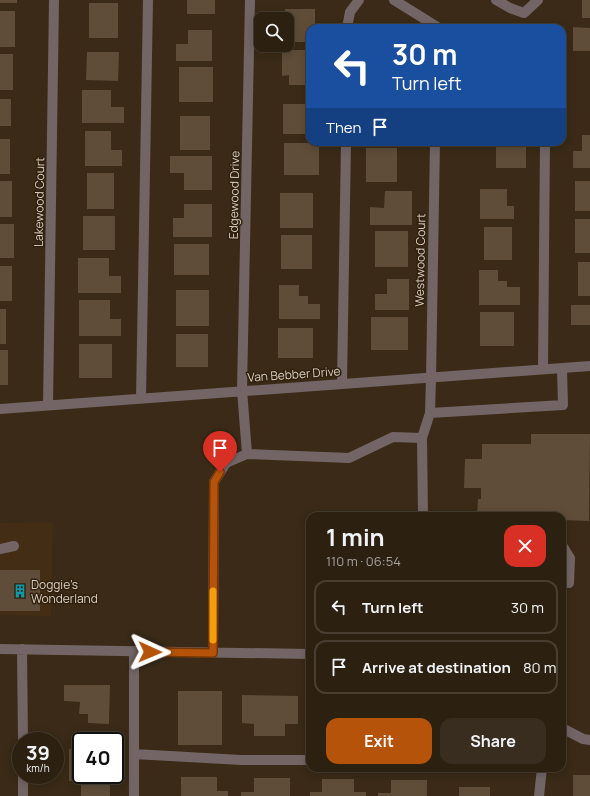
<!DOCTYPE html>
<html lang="en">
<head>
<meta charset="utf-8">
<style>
	:root { --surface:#2c2011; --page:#382d1f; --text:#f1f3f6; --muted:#a6a39f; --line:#483e31; --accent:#b45309 }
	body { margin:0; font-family:Manrope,sans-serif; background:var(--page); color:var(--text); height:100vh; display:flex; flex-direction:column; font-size:15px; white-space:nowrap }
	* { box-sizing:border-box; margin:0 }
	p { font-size:13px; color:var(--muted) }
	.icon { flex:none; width:22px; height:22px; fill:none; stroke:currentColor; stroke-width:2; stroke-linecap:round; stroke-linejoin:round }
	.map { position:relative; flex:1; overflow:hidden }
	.drawer { position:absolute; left:306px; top:512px; width:260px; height:260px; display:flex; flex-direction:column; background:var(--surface); border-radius:12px; box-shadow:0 2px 10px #0003,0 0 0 1px var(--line) }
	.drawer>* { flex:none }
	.hud { position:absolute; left:306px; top:24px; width:260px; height:122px; border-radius:12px; box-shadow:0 2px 10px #0003,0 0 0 1px var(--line); background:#1a4fa0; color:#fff; overflow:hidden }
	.fabs { position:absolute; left:254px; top:12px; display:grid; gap:8px }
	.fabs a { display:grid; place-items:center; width:40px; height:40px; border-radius:8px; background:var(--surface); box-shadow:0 2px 10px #0003,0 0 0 1px var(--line); font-size:20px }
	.speed { position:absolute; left:12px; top:732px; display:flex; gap:8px; font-size:20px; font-weight:700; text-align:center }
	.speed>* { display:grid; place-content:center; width:52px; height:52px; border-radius:50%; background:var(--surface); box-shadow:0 2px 10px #0003,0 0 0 1px var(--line); line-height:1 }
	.speed small { font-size:10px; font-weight:400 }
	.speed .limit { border:2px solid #111; border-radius:6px; background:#fff; color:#111 }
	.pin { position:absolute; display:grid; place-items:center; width:34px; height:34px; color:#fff; margin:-41px -17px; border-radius:50% 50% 50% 0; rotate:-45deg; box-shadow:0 0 4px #0007 }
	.pin .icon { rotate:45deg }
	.me { position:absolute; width:44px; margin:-22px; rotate:91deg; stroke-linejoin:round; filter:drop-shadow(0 0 3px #0008) }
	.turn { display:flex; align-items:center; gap:14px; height:84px; padding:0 20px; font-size:18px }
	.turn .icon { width:52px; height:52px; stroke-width:2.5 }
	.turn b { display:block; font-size:28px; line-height:34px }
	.then { display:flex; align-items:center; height:38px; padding:0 20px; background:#0003; gap:8px; font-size:15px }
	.round { display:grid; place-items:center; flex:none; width:42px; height:42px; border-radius:12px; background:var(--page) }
	.head { display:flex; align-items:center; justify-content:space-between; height:68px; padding:0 20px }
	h1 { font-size:24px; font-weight:700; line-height:30px }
	.action { display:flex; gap:8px; margin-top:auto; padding:8px 20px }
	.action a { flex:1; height:46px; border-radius:12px; background:var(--accent); color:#fff; font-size:16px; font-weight:700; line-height:46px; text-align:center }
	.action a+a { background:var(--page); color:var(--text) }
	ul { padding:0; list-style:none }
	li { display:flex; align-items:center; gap:12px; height:54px; margin:0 8px 6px; padding:0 12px; border:2px solid var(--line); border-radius:12px }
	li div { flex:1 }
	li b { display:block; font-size:15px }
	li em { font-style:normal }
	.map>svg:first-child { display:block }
</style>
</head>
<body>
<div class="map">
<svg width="590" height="796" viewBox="0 0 590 796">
	<rect width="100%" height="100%" fill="#3a2a17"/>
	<path fill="#432e15" d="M53,522L51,616L0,615V523Z"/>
	<path fill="#5f4d39" d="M0,0H17V3H0Z
		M187,0H215V14H187Z
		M582,0H590V18H582Z
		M89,3H118V38H89Z
		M285,9H315V28H310V42H287V19H285Z
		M0,11H15V47H0Z
		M573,27L590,28V51H573Z
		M188,30H212V61H176V44H188Z
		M282,50H310V85H289V75L282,76Z
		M87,52H119L118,81L86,80Z
		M0,54H13V90H0Z
		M179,67H213V102H179Z
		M82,90H111V107H124V123H82Z
		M0,99H11V126H0Z
		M283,104H308L310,134H283Z
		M180,116H210V150H180Z
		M85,131H111V150H122V166H85Z
		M582,135H590V168H573V151H582Z
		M0,139H10V174H0Z
		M496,142H526V168H496Z
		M284,143H319V175H284Z
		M366,148H397V182H366Z
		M170,156H212V190H184V173H170Z
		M87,173H114V209H87Z
		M0,181H12V217H0Z
		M575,181H590V211H575Z
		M480,189H507V206H514V219H480Z
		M385,191H412V225H370V207L384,208Z
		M280,193H313V228H280Z
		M184,204H212V237H173V218H184Z
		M83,216H115V250H83Z
		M575,219H590V253H575Z
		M0,224H14V258H0Z
		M484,227H512V260H484Z
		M375,231H408V267H375Z
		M281,235H312V269H281Z
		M174,244H209V275H174Z
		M78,258H109V276H121V293H78Z
		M578,262H590V296H578Z
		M0,266H12V301H0Z
		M479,270H498V281H507V287H520V305H479Z
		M387,279H409V310H375V294H387Z
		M279,285H299V296H308V304H320V319H279Z
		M176,290H209V326H176Z
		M79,300H110V319H121V336H79Z
		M571,305H590V325H571Z
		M0,309H6V344H0Z
		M480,312H514V346H480Z
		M371,317H408V350H371Z
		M278,328H313V358H278Z
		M176,334H208V367H176Z
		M79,344H112V378H79Z
		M0,350H8V385H0Z
		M531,434H590L589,521L562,520V516H477L478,499H481V488H464L465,459H482V444H531Z
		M0,570H40V611H0Z
		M64,685H110L109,724L88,723V714H79L80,702L64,701Z
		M178,691H222V745H178Z
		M242,695L298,696V724H285V736H254V724L242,723Z
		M69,749H81V775H110V796H81V781H69Z
		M573,775H590V796H573Z
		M181,777H217V791H228V796H181Z
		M254,778H290V796H241V792H254Z
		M322,779H354V792H366V796H310V792H322Z
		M391,780H427V796H378V793H391Z
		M459,787H490V796H459Z"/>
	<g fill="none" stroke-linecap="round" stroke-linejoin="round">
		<path stroke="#736565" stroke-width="10" d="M250,0L242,390L247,454L349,458L393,437L422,438
			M394,0L439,28
			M496,0L510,8L524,13L538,0
			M347,28L350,12L359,0
			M543,369L545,142
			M342,384L346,142
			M141,398L148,0
			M48,405L54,0
			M0,409L590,366
			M430,413L563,405L562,369
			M423,516L422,438L430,413L431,379L435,142
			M562,545L570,558L569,583
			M0,549L14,546
			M0,649L310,654
			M22,649L23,741
			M213,653L214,482L226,463L247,454
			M562,728L583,739L590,740
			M134,754L241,760H310
			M23,775V796
			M134,796V651
			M539,796L542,768"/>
	</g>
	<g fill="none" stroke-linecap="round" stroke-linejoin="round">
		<g stroke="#753606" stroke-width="10">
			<path id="route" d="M150,652L213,653L214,482L220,472"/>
		</g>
		<use href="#route" stroke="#b45309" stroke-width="7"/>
		<path stroke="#f59e0b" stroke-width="7" d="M213,640V591"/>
	</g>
	<defs>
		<g id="building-bare" transform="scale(1.08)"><path d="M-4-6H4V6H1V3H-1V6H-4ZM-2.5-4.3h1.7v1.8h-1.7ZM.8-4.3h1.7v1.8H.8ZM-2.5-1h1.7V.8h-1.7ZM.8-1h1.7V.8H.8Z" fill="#0f9aa8" stroke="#30200d" stroke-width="2.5" paint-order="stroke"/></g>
	</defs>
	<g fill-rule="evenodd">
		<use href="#building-bare" x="20" y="591"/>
	</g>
	<g text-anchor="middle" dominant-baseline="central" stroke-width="3" stroke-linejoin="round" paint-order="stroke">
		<g font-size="12" fill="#dbd0c4" stroke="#30200d">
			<text transform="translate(234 195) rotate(-89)">Edgewood Drive</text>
			<text transform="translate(39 202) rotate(-89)">Lakewood Court</text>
			<text transform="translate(420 260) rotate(-89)">Westwood Court</text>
			<text transform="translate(294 374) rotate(-4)">Van Bebber Drive</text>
		</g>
		<g font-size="12" fill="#dbd0c4" stroke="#30200d" text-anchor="start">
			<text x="31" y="584">Doggie's<tspan x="31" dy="14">Wonderland</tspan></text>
		</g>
	</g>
</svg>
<div class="fabs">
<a><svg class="icon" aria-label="search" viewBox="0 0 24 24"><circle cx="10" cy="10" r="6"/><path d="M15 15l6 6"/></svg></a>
</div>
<div class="speed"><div>39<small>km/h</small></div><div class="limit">40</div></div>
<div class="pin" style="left:220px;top:472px;background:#d93025"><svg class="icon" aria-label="arrive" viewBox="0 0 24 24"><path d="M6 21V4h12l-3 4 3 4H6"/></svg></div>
<svg class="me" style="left:150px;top:652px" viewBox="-20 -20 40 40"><path d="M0-17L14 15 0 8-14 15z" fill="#b45309" stroke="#fff" stroke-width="4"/></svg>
<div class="hud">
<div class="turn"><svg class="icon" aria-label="left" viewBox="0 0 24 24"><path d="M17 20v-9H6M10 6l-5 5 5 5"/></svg><div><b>30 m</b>Turn left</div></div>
<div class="then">Then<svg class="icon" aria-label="arrive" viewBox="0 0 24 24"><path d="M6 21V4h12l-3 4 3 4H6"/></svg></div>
</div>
<section class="drawer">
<div class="head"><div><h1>1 min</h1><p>110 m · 06:54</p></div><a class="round" style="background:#d93025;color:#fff"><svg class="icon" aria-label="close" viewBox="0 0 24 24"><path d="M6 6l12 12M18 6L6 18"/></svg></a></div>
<ul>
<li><svg class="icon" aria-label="left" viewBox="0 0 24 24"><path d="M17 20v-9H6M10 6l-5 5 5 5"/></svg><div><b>Turn left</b></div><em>30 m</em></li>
<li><svg class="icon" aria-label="arrive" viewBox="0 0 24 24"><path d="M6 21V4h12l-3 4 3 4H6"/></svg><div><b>Arrive at destination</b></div><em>80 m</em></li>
</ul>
<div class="action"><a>Exit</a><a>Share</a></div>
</section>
</div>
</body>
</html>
